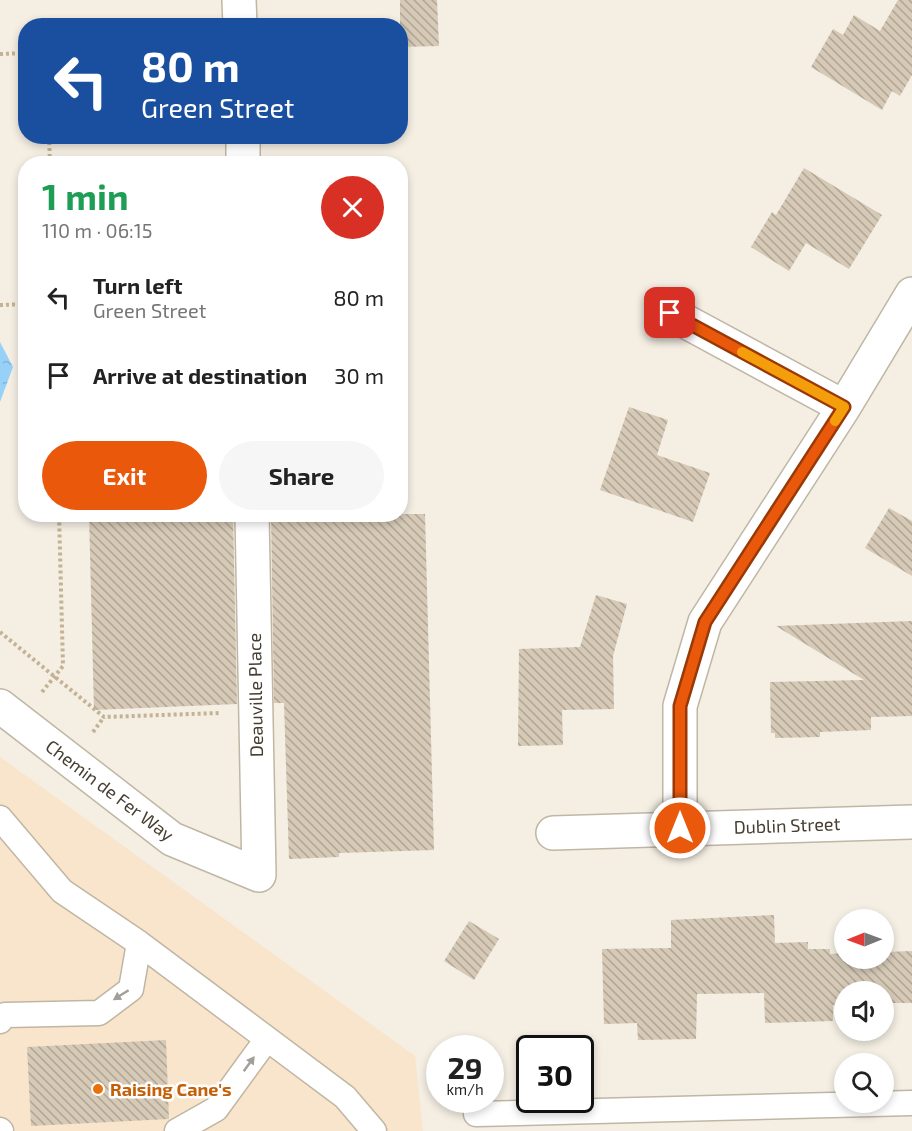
<!DOCTYPE html>
<html lang="en">
<head>
<meta charset="utf-8">
<style>
	:root { --surface:#fff; --page:#f6f6f6; --text:#222; --muted:#767676; --accent:#ea580c }
	body { margin:0; font-family:"Exo 2",sans-serif; background:var(--page); color:var(--text); height:100vh; display:flex; flex-direction:column; font-size:22px; white-space:nowrap }
	* { box-sizing:border-box; margin:0 }
	p { font-size:20px; color:var(--muted) }
	.icon { flex:none; width:33px; height:33px; fill:none; stroke:currentColor; stroke-width:2; stroke-linecap:round; stroke-linejoin:round }
	.map { position:relative; flex:1; overflow:hidden }
	.drawer { position:absolute; left:18px; top:156px; width:390px; height:366px; display:flex; flex-direction:column; background:var(--surface); border-radius:24px; box-shadow:0 3px 9px #0003 }
	.drawer>* { flex:none }
	.top-card { position:absolute; left:18px; top:18px; width:390px; height:126px; border-radius:24px; box-shadow:0 3px 9px #0003; background:#1a4fa0; color:#fff; overflow:hidden }
	.needle { width:39px; rotate:269deg }
	.fabs { position:absolute; left:834px; top:909px; display:grid; gap:12px }
	.fabs a { display:grid; place-items:center; width:60px; height:60px; border-radius:50%; background:var(--surface); box-shadow:0 3px 9px #0003; font-size:30px }
	.speed { position:absolute; left:426px; top:1035px; display:flex; gap:12px; font-size:30px; font-weight:700; text-align:center }
	.speed>* { display:grid; place-content:center; width:78px; height:78px; border-radius:50%; background:var(--surface); box-shadow:0 3px 9px #0003; line-height:1 }
	.speed small { font-size:15px; font-weight:400 }
	.speed .limit { border:3px solid #111; border-radius:9px; background:#fff; color:#111 }
	.pin { position:absolute; display:grid; place-items:center; width:51px; height:51px; color:#fff; margin:-26px; border-radius:12px; box-shadow:0 3px 9px #0006 }
	.me { position:absolute; width:66px; margin:-33px; rotate:0deg; stroke-linejoin:round; filter:drop-shadow(0 0 4px #0008) }
	.turn { display:flex; align-items:center; gap:21px; height:126px; padding:0 24px; font-size:27px }
	.turn .icon { width:78px; height:78px; stroke-width:2.5 }
	.turn b { display:block; font-size:42px; line-height:51px }
	.round { display:grid; place-items:center; flex:none; width:63px; height:63px; border-radius:32px; background:var(--page) }
	.overview { display:flex; align-items:center; justify-content:space-between; height:102px; padding:0 24px }
	h1 { font-size:36px; font-weight:700; line-height:45px; color:#1e9e55 }
	.cta { display:flex; gap:12px; margin-top:auto; padding:12px 24px }
	.cta a { flex:1; height:69px; border-radius:36px; background:var(--accent); color:#fff; font-size:24px; font-weight:700; line-height:69px; text-align:center }
	.cta a+a { background:var(--page); color:var(--text) }
	ul { padding:0; list-style:none }
	li { display:flex; align-items:center; gap:18px; height:78px; padding:0 24px }
	li div { flex:1 }
	li b { display:block; font-size:22px }
	li em { font-style:normal }
	.map>svg:first-child { display:block }
</style>
</head>
<body>
<div class="map">
<svg width="912" height="1131" viewBox="0 0 912 1131">
	<defs>
		<pattern id="water-ripples" width="26" height="14" patternUnits="userSpaceOnUse" patternTransform="scale(1.5)"><rect width="26" height="14" fill="#97d1f8"/><path d="M2 4q2-2 4 0t4 0M15 11q2-2 4 0t4 0" fill="none" stroke="#84b4d5"/></pattern>
		<pattern id="building-back-hatch" width="6" height="6" patternUnits="userSpaceOnUse" patternTransform="scale(1.5)"><rect width="6" height="6" fill="#d6cab7"/><path d="M-1 5l2 2M0 0l6 6M5-1l2 2" fill="none" stroke="#afa595"/></pattern>
	</defs>
	<rect width="100%" height="100%" fill="#f4eee3"/>
	<path fill="#f9e5cb" d="M0,757L415,1056L423,1131H0Z"/>
	<path fill="url(#water-ripples)" d="M0,342L13,367L0,402Z"/>
	<path fill="url(#building-back-hatch)" d="M400,0H437L439,46L400,47Z
		M898,0H912V75L900,96L892,91L882,110L811,67L833,29L843,35L854,15L880,31Z
		M804,168L882,215L849,269L806,243L789,271L751,247L772,212L776,215Z
		M629,407L668,420L657,455L710,473L693,522L600,490Z
		M889,508L912,521V576L865,548Z
		M89,514H233L237,704L94,710Z
		M271,514H425L434,850L339,853V857L289,859L284,703H274Z
		M596,595L627,604L613,656L614,709L562,710L563,745L518,746L519,649L580,647Z
		M912,621V716L871,717V730L820,732V737L775,738V733H771L770,682L864,680L776,626Z
		M774,915L775,943L808,942V949H830V954L844,953V958H884V952L912,951V1003H884V992H844V1005H833V1021L765,1023L764,993L697,994L696,1039L638,1040L637,1023L604,1024L602,949L671,948V920Z
		M469,921L499,939L474,980L444,961Z
		M166,1040L169,1119L31,1126L27,1047Z"/>
	<g fill="none" stroke-linecap="round" stroke-linejoin="round">
		<g stroke="#c0b6a4" stroke-width="27">
			<path id="lane" d="M0,818L62,891L139,943L345,1097L374,1131
				M0,1021L5,1015L99,1013L131,989L139,943
				M476,1114L912,1103
				M0,1130L1,1131
				M177,1131L216,1109L267,1039"/>
		</g>
		<g stroke="#c0b6a4" stroke-width="36">
			<path id="street" d="M239,0L240,26
				M243,136V164
				M670,313L844,407
				M0,706L172,839L259,875L252,514
				M680,828V706L705,622L844,407L912,294
				M553,833L912,822"/>
		</g>
		<path stroke="#c3b294" stroke-width="4" stroke-dasharray="3 3" stroke-linecap="butt" d="M0,54L26,53
			M49,136L50,164
			M0,305L26,304
			M0,632L104,717L220,713
			M42,692L63,666L59,514
			M93,732L104,717"/>
		<use href="#lane" stroke="#fff" stroke-width="24"/>
		<use href="#street" stroke="#fff" stroke-width="33"/>
	</g>
	<defs><path id="oneway-solid" d="M-6-.8H1V-3.2L6.5 0L1 3.2V.8H-6Z" transform="scale(1.5)"/></defs>
	<g fill="#a29e98">
		<use href="#oneway-solid" transform="translate(121 995) rotate(148)"/>
		<use href="#oneway-solid" transform="translate(249 1064) rotate(-54)"/>
	</g>
	<g fill="none" stroke-linecap="round" stroke-linejoin="round">
		<g stroke="#983908" stroke-width="15">
			<path id="route" d="M670,313L844,407L705,622L680,706V828"/>
		</g>
		<use href="#route" stroke="#ea580c" stroke-width="10"/>
		<path stroke="#f59e0b" stroke-width="10" d="M742,352L844,407L835,421"/>
	</g>
	<circle fill="#e8710a" stroke="#fff" stroke-width="2" cx="98" cy="1089" r="6"/>
	<g text-anchor="middle" dominant-baseline="central" stroke-width="5" stroke-linejoin="round" paint-order="stroke">
		<g font-size="18" fill="#463e32" stroke="#fff">
			<text transform="translate(255 695) rotate(-91)">Deauville Place</text>
			<text transform="translate(110 790) rotate(37)">Chemin de Fer Way</text>
			<text transform="translate(787 825) rotate(-2)">Dublin Street</text>
		</g>
		<g font-size="18" font-weight="bold" fill="#c56008" stroke="#fff" text-anchor="start">
			<text x="110" y="1089">Raising Cane's</text>
		</g>
	</g>
</svg>
<div class="fabs">
<a><svg class="needle" viewBox="-14 -14 28 28"><path d="M0-13l5 13h-10z" fill="#e53935"/><path d="M0 13l5-13h-10z" fill="#767676"/></svg></a>
<a><svg class="icon" aria-label="sound" viewBox="0 0 24 24"><path d="M4 9h4l5-4v14l-5-4H4zM17 9q2 3 0 6"/></svg></a>
<a><svg class="icon" aria-label="search" viewBox="0 0 24 24"><circle cx="10" cy="10" r="6"/><path d="M15 15l6 6"/></svg></a>
</div>
<div class="speed"><div>29<small>km/h</small></div><div class="limit">30</div></div>
<div class="pin" style="left:670px;top:313px;background:#d93025"><svg class="icon" aria-label="arrive" viewBox="0 0 24 24"><path d="M6 21V4h12l-3 4 3 4H6"/></svg></div>
<svg class="me" style="left:680px;top:828px" viewBox="-20 -20 40 40"><circle r="17" fill="#ea580c" stroke="#fff" stroke-width="3"/><path d="M0-11L8 9 0 5-8 9z" fill="#fff"/></svg>
<div class="top-card">
<div class="turn"><svg class="icon" aria-label="left" viewBox="0 0 24 24"><path d="M17 20v-9H6M10 6l-5 5 5 5"/></svg><div><b>80 m</b>Green Street</div></div>
</div>
<section class="drawer">
<div class="overview"><div><h1>1 min</h1><p>110 m · 06:15</p></div><a class="round" style="background:#d93025;color:#fff"><svg class="icon" aria-label="close" viewBox="0 0 24 24"><path d="M6 6l12 12M18 6L6 18"/></svg></a></div>
<ul>
<li><svg class="icon" aria-label="left" viewBox="0 0 24 24"><path d="M17 20v-9H6M10 6l-5 5 5 5"/></svg><div><b>Turn left</b><p>Green Street</p></div><em>80 m</em></li>
<li><svg class="icon" aria-label="arrive" viewBox="0 0 24 24"><path d="M6 21V4h12l-3 4 3 4H6"/></svg><div><b>Arrive at destination</b></div><em>30 m</em></li>
</ul>
<div class="cta"><a>Exit</a><a>Share</a></div>
</section>
</div>
</body>
</html>
